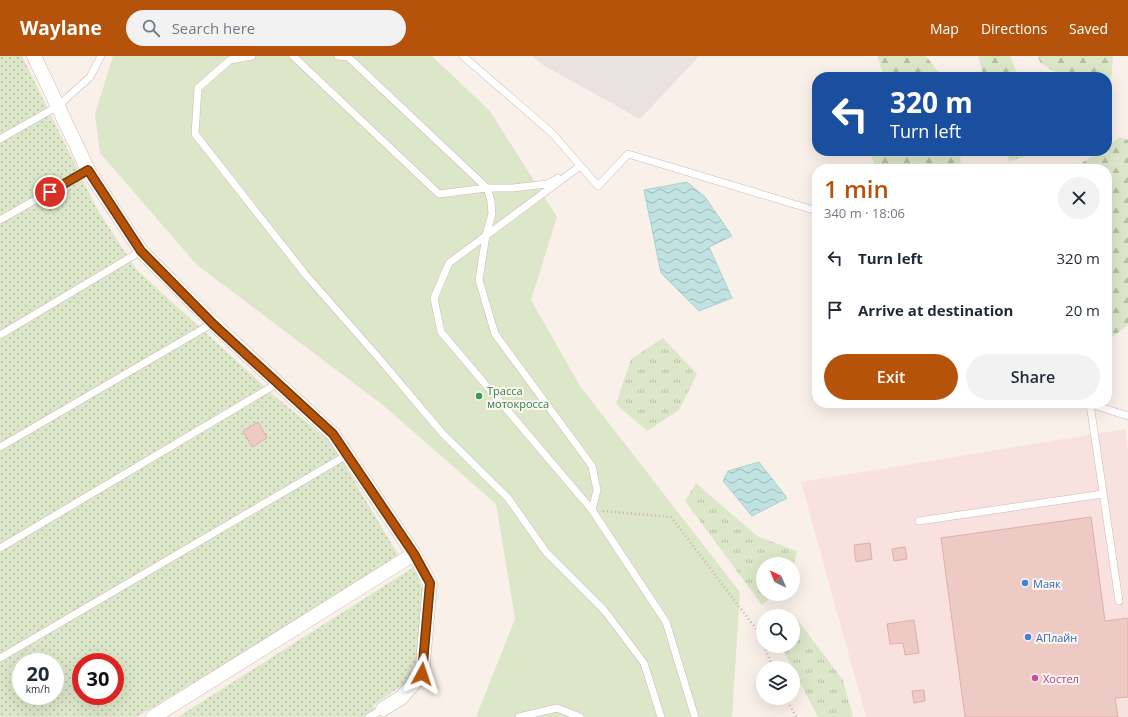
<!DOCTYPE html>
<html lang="en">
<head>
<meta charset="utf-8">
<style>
	:root { --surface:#fff; --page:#f2f2f3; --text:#1f2937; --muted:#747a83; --accent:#b45309 }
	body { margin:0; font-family:"Open Sans",sans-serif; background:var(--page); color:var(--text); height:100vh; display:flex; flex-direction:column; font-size:15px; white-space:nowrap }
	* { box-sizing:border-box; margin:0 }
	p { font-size:13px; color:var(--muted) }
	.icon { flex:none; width:22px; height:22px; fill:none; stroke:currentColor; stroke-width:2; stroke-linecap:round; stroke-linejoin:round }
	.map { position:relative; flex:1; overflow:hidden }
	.drawer { position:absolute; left:812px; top:108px; width:300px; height:244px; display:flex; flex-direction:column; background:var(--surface); border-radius:16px; box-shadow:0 4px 16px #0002 }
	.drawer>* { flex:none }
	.banner { position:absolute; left:812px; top:16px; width:300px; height:84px; border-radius:16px; box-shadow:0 4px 16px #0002; background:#1a4fa0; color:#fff; overflow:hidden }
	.needle { width:26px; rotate:316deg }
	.tools { position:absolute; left:756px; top:501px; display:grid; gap:8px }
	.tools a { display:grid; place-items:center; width:44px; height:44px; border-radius:50%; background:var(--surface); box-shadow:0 4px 16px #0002; font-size:20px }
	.speed { position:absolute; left:12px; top:597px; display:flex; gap:8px; font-size:20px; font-weight:700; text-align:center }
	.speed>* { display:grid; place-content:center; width:52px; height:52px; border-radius:50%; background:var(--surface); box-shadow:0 4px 16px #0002; line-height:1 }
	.speed small { font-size:10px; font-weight:400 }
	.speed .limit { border:6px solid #d22; background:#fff; color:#111 }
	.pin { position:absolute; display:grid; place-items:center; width:34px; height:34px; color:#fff; margin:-17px; border:2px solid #fff; border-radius:50%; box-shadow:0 1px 4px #0007 }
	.me { position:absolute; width:44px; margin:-22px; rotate:5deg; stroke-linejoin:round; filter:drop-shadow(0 0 3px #0008) }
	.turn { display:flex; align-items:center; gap:14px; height:84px; padding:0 12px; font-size:18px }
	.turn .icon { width:52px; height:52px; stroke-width:2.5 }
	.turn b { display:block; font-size:28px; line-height:34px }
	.round { display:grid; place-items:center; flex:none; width:42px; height:42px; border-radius:21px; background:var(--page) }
	.summary { display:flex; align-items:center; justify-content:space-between; height:68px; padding:0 12px }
	h1 { font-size:24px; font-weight:600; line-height:30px; color:var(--accent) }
	.button { display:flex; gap:8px; margin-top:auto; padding:8px 12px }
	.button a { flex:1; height:46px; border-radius:24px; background:var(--accent); color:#fff; font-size:16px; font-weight:600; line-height:46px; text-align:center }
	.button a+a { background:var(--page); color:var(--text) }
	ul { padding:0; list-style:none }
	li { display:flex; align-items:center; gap:12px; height:52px; padding:0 12px }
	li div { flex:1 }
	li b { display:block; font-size:15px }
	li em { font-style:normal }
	header { display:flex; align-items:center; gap:24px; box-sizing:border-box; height:56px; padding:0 20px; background:var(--accent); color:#fff }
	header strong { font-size:19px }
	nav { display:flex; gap:22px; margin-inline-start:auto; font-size:14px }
	.search { width:280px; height:36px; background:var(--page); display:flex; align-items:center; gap:10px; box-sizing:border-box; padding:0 14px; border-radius:22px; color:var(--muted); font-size:15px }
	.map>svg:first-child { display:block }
</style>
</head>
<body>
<header>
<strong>Waylane</strong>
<div class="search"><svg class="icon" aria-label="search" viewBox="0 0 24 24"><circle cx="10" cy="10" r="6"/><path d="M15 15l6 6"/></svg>Search here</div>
<nav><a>Map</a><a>Directions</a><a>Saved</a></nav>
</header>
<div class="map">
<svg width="1128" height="661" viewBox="0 0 1128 661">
	<defs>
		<pattern id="grass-tufts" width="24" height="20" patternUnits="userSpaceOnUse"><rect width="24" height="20" fill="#dce7c9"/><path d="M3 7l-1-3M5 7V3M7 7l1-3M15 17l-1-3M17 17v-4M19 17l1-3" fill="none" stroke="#b7bea6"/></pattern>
		<pattern id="forest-firs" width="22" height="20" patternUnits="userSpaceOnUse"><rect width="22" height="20" fill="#dce7c9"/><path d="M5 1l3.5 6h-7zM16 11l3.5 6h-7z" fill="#b7bea6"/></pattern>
		<pattern id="garden-dots" width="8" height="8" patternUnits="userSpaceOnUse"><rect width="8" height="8" fill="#dce7c9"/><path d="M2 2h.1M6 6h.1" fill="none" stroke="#b7bea6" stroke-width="1.8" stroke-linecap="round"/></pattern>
		<pattern id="water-waves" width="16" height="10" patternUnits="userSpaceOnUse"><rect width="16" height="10" fill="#c0e2e0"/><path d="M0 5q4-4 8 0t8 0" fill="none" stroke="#a0bab8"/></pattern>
	</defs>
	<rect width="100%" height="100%" fill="#faf0ea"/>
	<path fill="#f9e1df" d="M1125,373L1128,394V661H866L801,426Z"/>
	<path fill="#eae2df" d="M532,0H699L640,63L543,9Z"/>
	<path fill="url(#grass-tufts)" d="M663,282L697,318L679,354L647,375L616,348L631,303Z
		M696,427L757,480L797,495L793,511V508H763V538H775L762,549L685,445Z
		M796,562L843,624L853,661H818L781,590H793V566Z"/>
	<path fill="url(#forest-firs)" d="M877,0H926L942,21H882L884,20Z
		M978,0H1010L1019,21H984Z
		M1038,0H1113L1109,53L1107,55V21H1062L1040,6Z
		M1120,81L1128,84V269L1107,285V113H1082V107L1099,95H1107V90Z
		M869,95H960L961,113H877Z
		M1006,95H1046L1009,105Z"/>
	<path fill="url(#garden-dots)" fill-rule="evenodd" d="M0,0H22L97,153L136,213L277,342L331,386L400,502L137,661H0ZM21,606H55V640H21ZM81,606H115V640H81Z
		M414,511L426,542L412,622L373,650L376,661H178Z"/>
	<path fill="#dce7c9" d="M113,0H432L490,55L557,161L531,244L580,330L740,536L732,661H476L515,563L496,448L384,350L197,209L100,97L95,58Z"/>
	<path fill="url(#water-waves)" stroke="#a7d3d0" d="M687,126L705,141L732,180L709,191L732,242L699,255L661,217L644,134Z
		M759,406L787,442L752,460L723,425L728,415Z"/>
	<path fill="#edcbc4" stroke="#deafa6" d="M258,366L267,382L252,391L243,375Z
		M1091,461L1105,565L1128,562V641L1115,642L1118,661H965L941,482Z
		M870,487L872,503L856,506L854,489Z
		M905,491L907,503L894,505L892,493Z
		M914,564L919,597L905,599L903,587L890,588L887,568Z
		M924,634L925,645L914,647L912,635Z"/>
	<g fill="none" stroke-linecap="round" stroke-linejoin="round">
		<g stroke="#cdb9b3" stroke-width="8">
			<path id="service" d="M252,0L230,4L198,32L195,78L305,218L377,300L443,378L508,442L546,496L604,554L644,607L661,661
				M293,0L439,138L487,132L491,145L492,158L486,179L479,224L495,278L592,410L597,434L592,454
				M338,0L348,1
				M347,0L487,132H513L547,128L558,122
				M463,0L552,77L598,130L628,98L817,155
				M0,83L58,50L90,21L101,0
				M580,110L449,207L434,242L441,276L592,454L666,566L695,661
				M0,164L88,114
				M0,279L141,195
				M1001,348H1090L1128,360
				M1090,348L1119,545
				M0,391L213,267
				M919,465L1103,438
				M0,492L278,327
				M0,602L347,399
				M369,661L383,653
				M519,661L557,652L580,661"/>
		</g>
		<g stroke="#cdb9b3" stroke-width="15">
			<path id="minor" d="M34,0L88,114L141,195L213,267L333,378L414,498L153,661
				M383,653L401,642L422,618L430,527L414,498"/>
		</g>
		<path stroke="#d2aea7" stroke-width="2.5" stroke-dasharray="1 3" stroke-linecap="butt" d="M603,455L671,461L757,574L763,588
			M764,590L773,612
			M786,642L796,661"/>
		<use href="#service" stroke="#fff" stroke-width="7"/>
		<use href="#minor" stroke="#fff" stroke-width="14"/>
	</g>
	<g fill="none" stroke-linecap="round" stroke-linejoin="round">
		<g stroke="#753606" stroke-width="10">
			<path id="route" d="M50,136L88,114L141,195L213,268L333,378L414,498L430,527L422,618"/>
		</g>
		<use href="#route" stroke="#b45309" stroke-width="7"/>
	</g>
	<circle fill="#2e9e5b" stroke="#fdf5f0" stroke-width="1.5" cx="479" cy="340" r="4"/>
	<g fill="#3f7fe0" stroke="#fdf5f0" stroke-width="1.5">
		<circle cx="1025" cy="527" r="4"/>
		<circle cx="1028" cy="581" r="4"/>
	</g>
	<circle fill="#d1479c" stroke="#fdf5f0" stroke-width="1.5" cx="1035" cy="622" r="4"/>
	<g text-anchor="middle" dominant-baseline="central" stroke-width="4" stroke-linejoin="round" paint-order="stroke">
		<g font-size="11" fill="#27864d" stroke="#fdf5f0" text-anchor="start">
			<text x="487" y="334">Трасса<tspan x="487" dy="13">мотокросса</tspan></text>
		</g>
		<g font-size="11" fill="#366cbe" stroke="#fdf5f0" text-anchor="start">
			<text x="1033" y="527">Маяк</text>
			<text x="1036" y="581">АПлайн</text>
		</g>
		<g font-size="11" fill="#b23c85" stroke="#fdf5f0" text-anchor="start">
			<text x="1043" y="622">Хостел</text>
		</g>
	</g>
</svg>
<div class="tools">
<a><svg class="needle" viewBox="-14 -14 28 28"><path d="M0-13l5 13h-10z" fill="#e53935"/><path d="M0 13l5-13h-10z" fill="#747a83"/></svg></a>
<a><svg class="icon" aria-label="search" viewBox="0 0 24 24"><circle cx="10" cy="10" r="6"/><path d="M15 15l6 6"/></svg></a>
<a><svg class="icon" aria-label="layers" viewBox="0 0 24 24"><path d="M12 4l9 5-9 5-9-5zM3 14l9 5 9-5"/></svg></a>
</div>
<div class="speed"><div>20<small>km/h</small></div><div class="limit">30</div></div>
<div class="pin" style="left:50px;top:136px;background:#d93025"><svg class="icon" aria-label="arrive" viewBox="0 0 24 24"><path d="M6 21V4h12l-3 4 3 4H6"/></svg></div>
<svg class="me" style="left:422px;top:618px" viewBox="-20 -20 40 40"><path d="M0-17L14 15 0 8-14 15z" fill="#b45309" stroke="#fff" stroke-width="4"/></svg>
<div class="banner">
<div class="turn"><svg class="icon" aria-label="left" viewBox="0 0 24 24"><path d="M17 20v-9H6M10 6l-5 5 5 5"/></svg><div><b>320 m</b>Turn left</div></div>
</div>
<section class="drawer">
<div class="summary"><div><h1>1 min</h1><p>340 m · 18:06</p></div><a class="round"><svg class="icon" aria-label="close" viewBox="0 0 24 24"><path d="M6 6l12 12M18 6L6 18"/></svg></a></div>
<ul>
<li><svg class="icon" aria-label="left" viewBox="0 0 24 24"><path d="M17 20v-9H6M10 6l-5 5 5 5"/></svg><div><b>Turn left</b></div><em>320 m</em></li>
<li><svg class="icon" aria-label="arrive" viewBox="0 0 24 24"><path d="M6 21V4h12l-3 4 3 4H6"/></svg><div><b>Arrive at destination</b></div><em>20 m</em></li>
</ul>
<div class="button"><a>Exit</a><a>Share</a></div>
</section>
</div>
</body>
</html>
